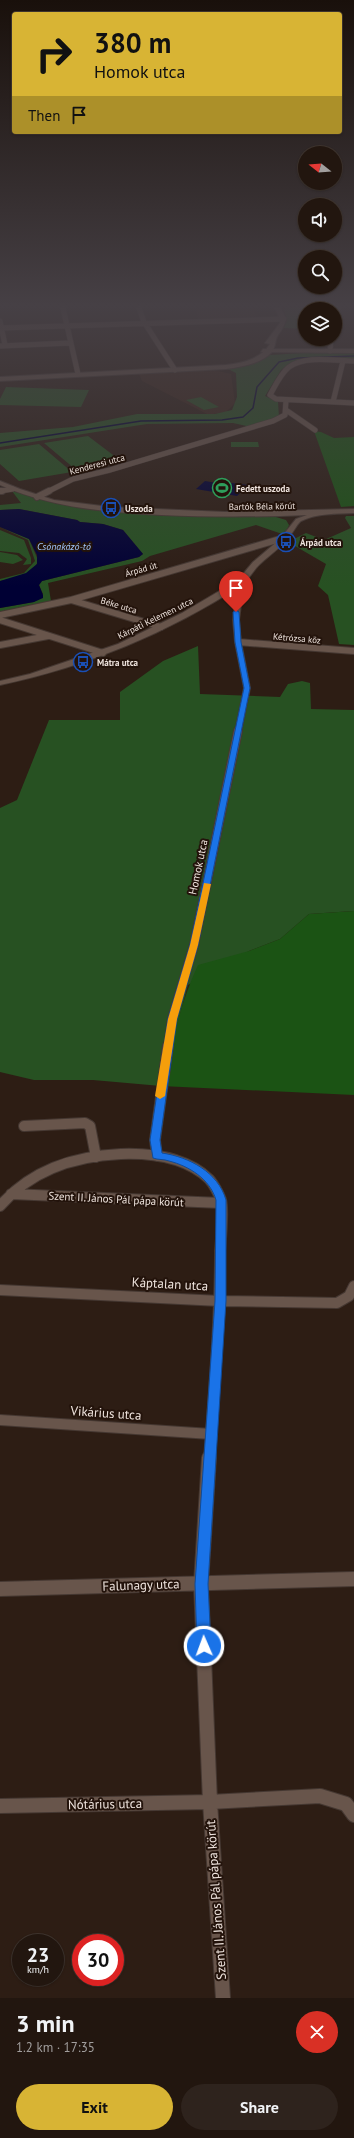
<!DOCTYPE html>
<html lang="en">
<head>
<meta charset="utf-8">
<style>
	:root { --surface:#22160f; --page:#2e231d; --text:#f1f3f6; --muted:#a29f9e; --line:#3f352f; --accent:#d8b434 }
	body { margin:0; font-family:"PT Sans",sans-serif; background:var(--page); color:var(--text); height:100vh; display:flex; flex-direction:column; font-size:15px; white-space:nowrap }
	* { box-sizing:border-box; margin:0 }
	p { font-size:13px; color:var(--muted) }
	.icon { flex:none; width:22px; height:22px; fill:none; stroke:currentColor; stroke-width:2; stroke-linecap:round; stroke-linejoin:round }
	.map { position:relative; height:1998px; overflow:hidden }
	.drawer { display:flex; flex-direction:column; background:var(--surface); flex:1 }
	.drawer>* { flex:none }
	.hud { position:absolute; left:12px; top:12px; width:330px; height:122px; border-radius:4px; box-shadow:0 1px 3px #0004,0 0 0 1px var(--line); background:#d8b434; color:#111; overflow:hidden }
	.needle { width:26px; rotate:287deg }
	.controls { position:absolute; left:298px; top:146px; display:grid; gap:8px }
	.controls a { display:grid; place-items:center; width:44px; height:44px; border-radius:50%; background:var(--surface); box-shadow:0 1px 3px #0004,0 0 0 1px var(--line); font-size:20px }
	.speed { position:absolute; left:12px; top:1934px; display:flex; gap:8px; font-size:20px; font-weight:700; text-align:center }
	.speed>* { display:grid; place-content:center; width:52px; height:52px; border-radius:50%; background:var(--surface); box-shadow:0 1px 3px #0004,0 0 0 1px var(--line); line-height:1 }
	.speed small { font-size:10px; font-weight:400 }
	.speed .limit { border:6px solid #d22; background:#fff; color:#111 }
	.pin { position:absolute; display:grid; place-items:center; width:34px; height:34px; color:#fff; margin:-41px -17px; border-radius:50% 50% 50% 0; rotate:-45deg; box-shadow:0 0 4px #0007 }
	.pin .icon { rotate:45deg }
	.me { position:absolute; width:44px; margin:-22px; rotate:358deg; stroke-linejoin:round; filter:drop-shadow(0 0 3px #0008) }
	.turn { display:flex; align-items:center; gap:14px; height:84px; padding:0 16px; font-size:18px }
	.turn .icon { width:52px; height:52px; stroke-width:2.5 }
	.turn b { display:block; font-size:28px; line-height:34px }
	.then { display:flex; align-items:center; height:38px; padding:0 16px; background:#0003; gap:8px; font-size:15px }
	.round { display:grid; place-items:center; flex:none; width:42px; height:42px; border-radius:21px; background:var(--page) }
	.head { display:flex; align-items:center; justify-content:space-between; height:68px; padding:0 16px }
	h1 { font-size:24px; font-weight:800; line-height:30px }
	.primary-button { display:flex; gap:8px; margin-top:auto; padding:8px 16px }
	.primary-button a { flex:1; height:46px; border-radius:24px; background:var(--accent); color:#111; font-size:16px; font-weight:800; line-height:46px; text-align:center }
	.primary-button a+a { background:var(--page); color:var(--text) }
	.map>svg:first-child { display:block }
</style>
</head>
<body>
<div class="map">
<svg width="354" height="1998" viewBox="0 0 354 1998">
	<rect width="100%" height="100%" fill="#2d1d14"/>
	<path fill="#3b2419" d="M196,308H253L257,319H198Z
		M214,370L231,374L235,403L226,412L213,414H207L142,381L139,374Z"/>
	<path fill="#275122" d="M289,308H329L335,309V313V309H305V329L284,328L287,320L284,309Z
		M337,351H354V359L299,361L289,364L281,370L265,396L278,402L279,417L251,427L233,423L147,424L0,447V433L73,427L137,414H215L232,410L237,397L236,373L228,369L256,362L270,355Z
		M6,387L89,390L81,407L0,405V399Z
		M201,397L219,407L204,410L186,400Z
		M88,436L121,461L75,469L44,443Z
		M231,442H258L259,447H231Z
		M39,444L72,472L19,481L0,464V450Z
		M12,491L51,502L179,515L276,517L286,520L289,525L285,535L256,525L150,556L142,561L48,583L51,601L0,613V608L34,602L43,594L39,585L42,581L139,557L143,554L123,530L103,524L80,522L77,520L19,509L0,510V505L21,503Z
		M346,516H354V645L339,644L328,595L318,586L326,564L295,546L292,540L306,533L324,540L351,528L345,518Z
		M0,527L29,539L38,560C35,576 13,578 0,581V579L24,573L35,561L28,540Z
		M0,530L24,540L31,558V564L23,565L27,559L19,553L0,551Z
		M0,552L17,555L23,560L13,564L0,562Z
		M198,646L200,694L280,697L288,684L302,681L310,683L311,709L354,710V911L309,914L280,939L249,951L188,985L161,1086L93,1080H34L0,1072V808L17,800L49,720H120V692L163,661Z"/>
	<path fill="#1b5314" d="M314,431L321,432L334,438L354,437V506L341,507Z
		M354,911V1095L161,1086C172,1045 180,1003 198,965L249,951L280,939L309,914Z"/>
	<path fill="#000034" d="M205,481L229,485L232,483L249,485L237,496L196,489Z
		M19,509L77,520L80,522L103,524L123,530L143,554L139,557L42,581L39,585L43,595V598L34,602L0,608V581L26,573L37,564V555L29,539L0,527V510Z"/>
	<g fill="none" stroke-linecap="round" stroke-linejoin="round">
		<path stroke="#000034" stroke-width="1.5" d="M0,443L141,421L222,420L243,417L253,408L257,387L279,362L298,358L354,356"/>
		<g stroke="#453832" stroke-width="6">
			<path id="minor-far4" d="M63,308L78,374
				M139,308L144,322L175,370
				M0,321L5,345
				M335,324L338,308
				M0,328L284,319
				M0,346L70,343
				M330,351L331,339
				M354,361C335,361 306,355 289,367C281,373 275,386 270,395L276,399L354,403
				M333,402L343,361
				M286,410L315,430
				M0,491L13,489
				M47,492L73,479L110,470L273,421L285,415L286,400"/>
		</g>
		<g stroke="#453832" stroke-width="8">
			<path id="minor-far3" d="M0,491H2
				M37,497L49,491
				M71,600L161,627
				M0,615L71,600L287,537
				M0,620L103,653
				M238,642L354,651
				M0,645L48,636
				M238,732L247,688L238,642L236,620L241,582"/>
		</g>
		<g stroke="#453832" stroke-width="10">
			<path id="minor-far2" d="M168,1047L172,1019L194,945L238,731"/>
		</g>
		<g stroke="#453832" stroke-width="12">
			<path id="minor-far1" d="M24,1126L85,1123L90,1126L96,1157
				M157,1156L155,1140L168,1046
				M11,1194L221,1203
				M0,1206C31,1170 74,1156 121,1154C151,1153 186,1157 209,1179C213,1183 219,1194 221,1200C224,1210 221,1239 220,1251C220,1320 214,1390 209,1459
				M0,1290L220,1301L337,1303L349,1296L354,1286
				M0,1420L211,1434"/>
		</g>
		<g stroke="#453832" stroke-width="16">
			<path id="minor" d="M209,1458L201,1584L210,1802L223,1998
				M0,1589L354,1579
				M0,1806L210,1802L320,1796L346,1804L354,1815"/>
		</g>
		<g stroke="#453832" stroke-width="2">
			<path id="tertiary" d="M263,349H354V353L261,352Z
				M0,481L20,489L54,500L110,507L225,512L354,509V513C336,514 317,513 301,521C298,523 295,529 292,533C283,546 271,554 260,564C253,570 249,580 242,585C168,633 86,667 0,685V681L30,674L118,644L182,613L238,580L253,562L279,540L296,519L307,515C258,517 209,517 161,515C106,512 51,508 0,485Z"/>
		</g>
		<g stroke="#453832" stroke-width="2">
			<path id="secondary" d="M274,308H280C288,319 286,324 278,335C275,339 276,346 272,352C261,364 241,367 226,369L0,381V377L226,365C242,363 261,359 270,344L265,343L280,323L278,314Z"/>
		</g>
		<use href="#minor-far4" stroke="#68554b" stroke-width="5"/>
		<use href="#minor-far3" stroke="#68554b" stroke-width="6"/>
		<use href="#minor-far2" stroke="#68554b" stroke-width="8"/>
		<use href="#minor-far1" stroke="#68554b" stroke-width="10"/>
		<use href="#minor" stroke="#68554b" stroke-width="14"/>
		<use href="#tertiary" fill="#68554b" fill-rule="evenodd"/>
		<use href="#secondary" fill="#68554b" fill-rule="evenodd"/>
	</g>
	<linearGradient id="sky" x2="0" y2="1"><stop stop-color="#19100b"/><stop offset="0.52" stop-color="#464045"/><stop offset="1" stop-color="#464045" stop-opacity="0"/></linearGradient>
	<rect width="354" height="587" fill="url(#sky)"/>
	<path fill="#1a73e8" stroke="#114b97" d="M236,610L239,612L241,642L250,688L198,945L177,1019L160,1140L162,1153C189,1157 218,1172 226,1200V1301L208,1584L211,1646L209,1650L204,1652L199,1650L197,1646L195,1584L215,1301L216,1200C210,1179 189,1166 169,1161C164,1159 158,1160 153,1158L150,1140L168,1019L190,945L244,688L235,642L233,612Z"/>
	<path fill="#f59e0b" d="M204,883L211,884L198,945L177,1019L165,1096L160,1099L155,1096L168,1019L190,945Z"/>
	<defs>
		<g id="stadium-ring" transform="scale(1)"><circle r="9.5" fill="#23130b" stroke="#2e9e5b" stroke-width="1.5"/><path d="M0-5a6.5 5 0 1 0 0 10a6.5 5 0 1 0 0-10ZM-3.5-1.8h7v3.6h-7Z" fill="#2e9e5b"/></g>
		<g id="bus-ring" transform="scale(1)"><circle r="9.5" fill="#23130b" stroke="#1a4fb4" stroke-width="1.5"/><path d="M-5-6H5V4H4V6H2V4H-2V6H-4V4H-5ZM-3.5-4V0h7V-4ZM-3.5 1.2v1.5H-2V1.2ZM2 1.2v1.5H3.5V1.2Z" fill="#1a4fb4"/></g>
	</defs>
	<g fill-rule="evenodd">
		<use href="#stadium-ring" x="222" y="488"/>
		<use href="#bus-ring" x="111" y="508"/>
		<use href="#bus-ring" x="286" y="542"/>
		<use href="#bus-ring" x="83" y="662"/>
	</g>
	<g text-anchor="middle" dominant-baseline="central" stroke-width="4" stroke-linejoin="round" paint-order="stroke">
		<g font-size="9" fill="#efe4de" stroke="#23130b">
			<text transform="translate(97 464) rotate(-15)">Kenderesi utca</text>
			<text transform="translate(262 506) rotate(-1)">Bartók Béla körút</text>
			<text transform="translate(141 569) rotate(-16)">Árpád út</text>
			<text transform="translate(119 605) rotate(17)">Béke utca</text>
			<text transform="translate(155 618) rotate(-26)">Kárpáti Kelemen utca</text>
			<text transform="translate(297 638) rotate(5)">Kétrózsa köz</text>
		</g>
		<g font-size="9" font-weight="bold" fill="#efe4de" stroke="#23130b" text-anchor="start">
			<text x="236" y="488">Fedett uszoda</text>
			<text x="125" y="508">Uszoda</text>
			<text x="300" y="542">Árpád utca</text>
			<text x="97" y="662">Mátra utca</text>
		</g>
		<g font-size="10" font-style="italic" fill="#a0c4f9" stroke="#23130b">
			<text x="64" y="546">Csónakázó-tó</text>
		</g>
		<g font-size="11" fill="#efe4de" stroke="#23130b">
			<text transform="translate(198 867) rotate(-78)">Homok utca</text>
			<text transform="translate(116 1199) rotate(3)">Szent II. János Pál pápa körút</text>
		</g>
		<g font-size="13" fill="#efe4de" stroke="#23130b">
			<text transform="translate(170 1284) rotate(3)">Káptalan utca</text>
			<text transform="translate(106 1413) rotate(4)">Vikárius utca</text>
			<text transform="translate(141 1585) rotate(-2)">Falunagy utca</text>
			<text transform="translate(105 1804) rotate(-1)">Nótárius utca</text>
			<text transform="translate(216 1900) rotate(-94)">Szent II. János Pál pápa körút</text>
		</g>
	</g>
</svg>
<div class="controls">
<a><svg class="needle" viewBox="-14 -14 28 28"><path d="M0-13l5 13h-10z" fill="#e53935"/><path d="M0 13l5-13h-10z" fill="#a29f9e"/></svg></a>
<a><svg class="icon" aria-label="sound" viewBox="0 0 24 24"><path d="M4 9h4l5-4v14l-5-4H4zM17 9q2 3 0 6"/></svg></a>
<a><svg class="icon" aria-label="search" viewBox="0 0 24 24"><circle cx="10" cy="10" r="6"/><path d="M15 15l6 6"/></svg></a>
<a><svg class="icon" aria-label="layers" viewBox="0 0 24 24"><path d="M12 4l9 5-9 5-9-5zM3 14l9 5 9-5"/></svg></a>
</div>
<div class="speed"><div>23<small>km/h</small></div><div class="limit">30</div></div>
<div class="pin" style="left:236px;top:612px;background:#d93025"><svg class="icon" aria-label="arrive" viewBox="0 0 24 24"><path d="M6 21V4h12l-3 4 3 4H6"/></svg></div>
<svg class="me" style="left:204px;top:1646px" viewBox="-20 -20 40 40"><circle r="17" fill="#1a73e8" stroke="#fff" stroke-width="3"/><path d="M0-11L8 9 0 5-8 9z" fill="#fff"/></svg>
<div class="hud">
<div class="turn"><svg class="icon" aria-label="right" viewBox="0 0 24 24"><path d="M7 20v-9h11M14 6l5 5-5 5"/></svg><div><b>380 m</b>Homok utca</div></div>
<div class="then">Then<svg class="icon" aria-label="arrive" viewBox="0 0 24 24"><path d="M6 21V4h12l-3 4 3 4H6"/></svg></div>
</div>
</div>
<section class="drawer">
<div class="head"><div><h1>3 min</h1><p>1.2 km · 17:35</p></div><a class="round" style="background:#d93025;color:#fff"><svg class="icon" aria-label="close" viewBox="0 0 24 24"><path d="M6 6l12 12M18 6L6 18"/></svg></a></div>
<div class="primary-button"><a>Exit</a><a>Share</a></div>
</section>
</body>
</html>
